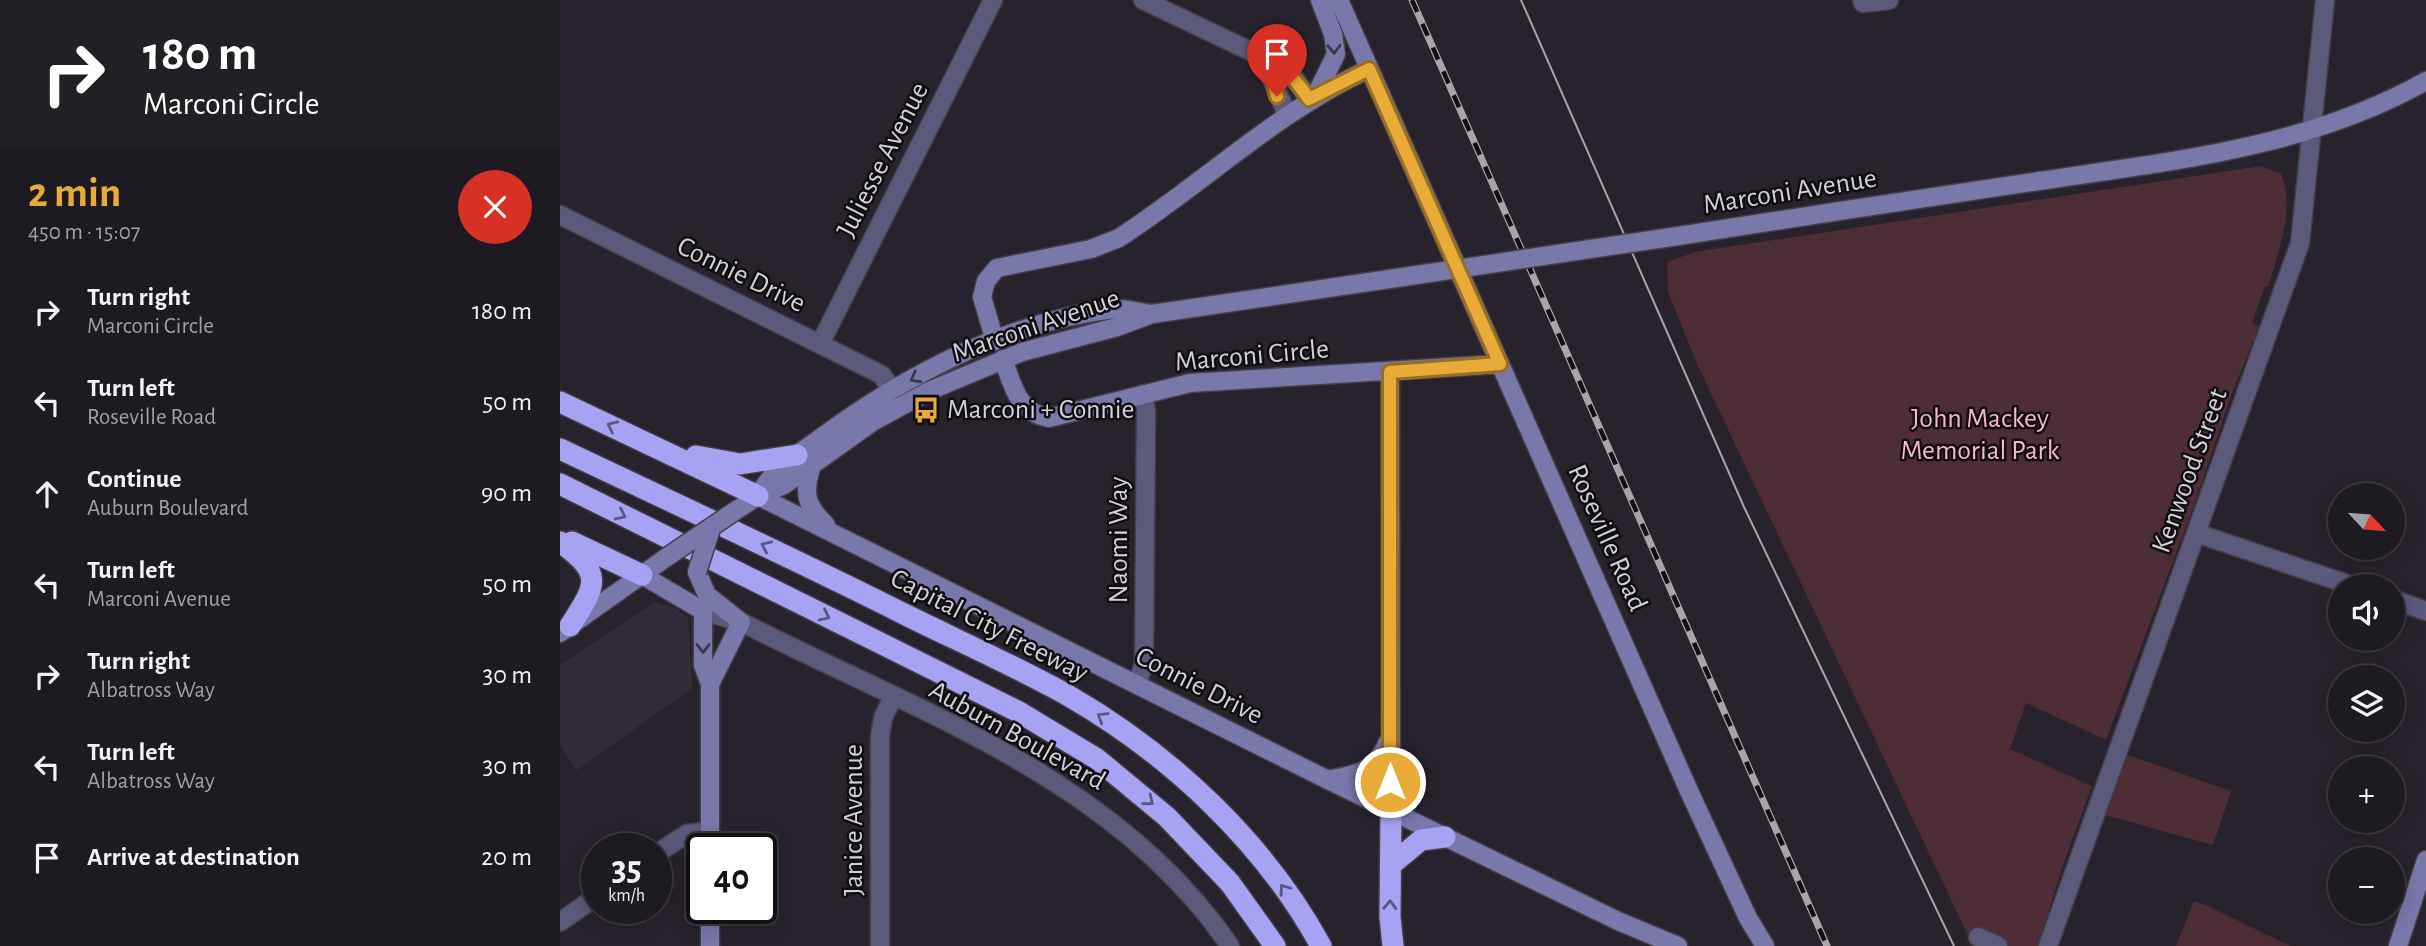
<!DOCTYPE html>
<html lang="en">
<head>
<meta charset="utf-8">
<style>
	:root { --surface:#1e1a22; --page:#2b272f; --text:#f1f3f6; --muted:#a1a1a5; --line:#3c3840; --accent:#e9ab38 }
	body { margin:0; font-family:"Alegreya Sans",sans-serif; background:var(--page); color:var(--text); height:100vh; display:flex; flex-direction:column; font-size:26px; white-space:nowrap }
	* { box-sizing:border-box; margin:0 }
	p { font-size:23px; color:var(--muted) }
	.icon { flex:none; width:38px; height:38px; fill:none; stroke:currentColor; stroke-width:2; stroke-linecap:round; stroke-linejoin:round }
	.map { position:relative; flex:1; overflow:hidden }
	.panel { display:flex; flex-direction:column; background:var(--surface); width:560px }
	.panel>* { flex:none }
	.banner { background:#202124; color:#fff; overflow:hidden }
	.needle { width:46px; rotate:116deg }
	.fabs { position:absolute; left:1768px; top:483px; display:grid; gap:14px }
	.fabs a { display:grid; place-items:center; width:77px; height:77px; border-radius:50%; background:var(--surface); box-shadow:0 4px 18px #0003,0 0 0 2px var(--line); font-size:35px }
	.speed { position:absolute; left:21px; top:833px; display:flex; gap:14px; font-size:35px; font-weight:700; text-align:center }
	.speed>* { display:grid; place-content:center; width:91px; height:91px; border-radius:50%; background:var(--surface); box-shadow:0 4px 18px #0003,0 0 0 2px var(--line); line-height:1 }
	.speed small { font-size:18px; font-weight:400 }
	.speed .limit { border:4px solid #111; border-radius:10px; background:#fff; color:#111 }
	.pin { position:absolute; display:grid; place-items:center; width:60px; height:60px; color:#fff; margin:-72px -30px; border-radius:50% 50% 50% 0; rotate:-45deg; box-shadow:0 0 7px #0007 }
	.pin .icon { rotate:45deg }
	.me { position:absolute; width:77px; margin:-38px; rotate:0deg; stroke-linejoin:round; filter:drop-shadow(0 0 5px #0008) }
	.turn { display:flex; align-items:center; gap:24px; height:147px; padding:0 28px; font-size:32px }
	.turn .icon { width:91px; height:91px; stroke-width:2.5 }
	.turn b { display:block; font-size:49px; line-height:60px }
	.round { display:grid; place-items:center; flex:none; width:74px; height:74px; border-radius:37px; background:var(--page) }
	.overview { display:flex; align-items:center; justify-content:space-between; height:119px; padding:0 28px }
	h1 { font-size:42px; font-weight:700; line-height:52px; color:var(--accent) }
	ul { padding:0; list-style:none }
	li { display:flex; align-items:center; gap:21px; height:91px; padding:0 28px }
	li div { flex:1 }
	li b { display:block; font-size:26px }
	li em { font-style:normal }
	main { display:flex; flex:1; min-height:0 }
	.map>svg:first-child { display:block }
</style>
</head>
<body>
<main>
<section class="panel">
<div class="banner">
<div class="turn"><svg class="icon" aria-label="right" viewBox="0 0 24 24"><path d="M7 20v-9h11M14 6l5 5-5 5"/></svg><div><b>180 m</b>Marconi Circle</div></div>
</div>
<div class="overview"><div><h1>2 min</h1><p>450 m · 15:07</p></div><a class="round" style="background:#d93025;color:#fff"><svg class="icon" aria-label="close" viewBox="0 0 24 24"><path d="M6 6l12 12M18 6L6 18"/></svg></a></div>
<ul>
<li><svg class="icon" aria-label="right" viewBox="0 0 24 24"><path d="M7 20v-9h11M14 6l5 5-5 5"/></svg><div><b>Turn right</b><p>Marconi Circle</p></div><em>180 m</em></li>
<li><svg class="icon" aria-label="left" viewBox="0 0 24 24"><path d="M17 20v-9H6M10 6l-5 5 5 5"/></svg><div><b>Turn left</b><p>Roseville Road</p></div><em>50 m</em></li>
<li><svg class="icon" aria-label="ahead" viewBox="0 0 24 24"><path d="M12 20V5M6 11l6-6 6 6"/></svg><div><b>Continue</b><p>Auburn Boulevard</p></div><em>90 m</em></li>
<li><svg class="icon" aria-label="left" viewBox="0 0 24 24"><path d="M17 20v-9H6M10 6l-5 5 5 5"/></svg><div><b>Turn left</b><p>Marconi Avenue</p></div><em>50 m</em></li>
<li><svg class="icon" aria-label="right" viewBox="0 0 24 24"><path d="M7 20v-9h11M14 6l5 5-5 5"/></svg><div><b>Turn right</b><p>Albatross Way</p></div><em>30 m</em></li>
<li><svg class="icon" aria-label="left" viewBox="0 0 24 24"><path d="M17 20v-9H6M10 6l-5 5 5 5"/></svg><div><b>Turn left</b><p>Albatross Way</p></div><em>30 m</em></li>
<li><svg class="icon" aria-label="arrive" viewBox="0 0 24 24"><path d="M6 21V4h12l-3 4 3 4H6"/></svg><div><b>Arrive at destination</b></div><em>20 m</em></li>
</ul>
</section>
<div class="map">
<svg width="1866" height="946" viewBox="0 0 1866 946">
	<rect width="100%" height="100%" fill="#28222d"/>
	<path fill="#342b3b" d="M95,602L115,608L128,618L132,688L17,770L0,746V665Z"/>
	<path fill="#4d2d36" d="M1701,166L1721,174C1736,208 1718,253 1708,287H1705L1692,322L1699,327L1674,388L1633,508L1546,740L1466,703L1450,749L1532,786L1503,865L1478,946H1413L1138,366L1108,292L1107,262L1135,252Z
		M1568,755L1671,791L1653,845L1545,815Z
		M1634,901L1646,905L1730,946H1616Z"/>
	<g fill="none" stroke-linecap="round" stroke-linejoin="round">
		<g stroke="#443e48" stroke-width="21">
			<path id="street" d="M583,0L711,61L735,79L749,99
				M1302,0L1303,3L1329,0
				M701,58C713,76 717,95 727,113
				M0,215L322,375L331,390
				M260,344L433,0
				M1636,533L1793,586
				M1832,599L1866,611
				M143,611L181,622C355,711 555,777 670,946
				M576,684L584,665L586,411L583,394
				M96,854L127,834L150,831
				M0,922L37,896
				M1418,937L1438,946
				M320,946V736L323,718L333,697
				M1488,946L1740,243L1765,0"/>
		</g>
		<g stroke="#443e48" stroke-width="21">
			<path id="secondary" d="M779,0L1129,791L1188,918L1205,946
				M756,95L776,54L773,34L760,0
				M1118,236C1238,217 1359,199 1479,181C1612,161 1747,148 1866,81
				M435,341L422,297L426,281L437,268L531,249L559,238C644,183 716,112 809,69
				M443,359C453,386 458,413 489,418L630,383L940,364
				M830,372L831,809
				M252,465C243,492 245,505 266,525
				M198,496L768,780L1058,921L1118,946
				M198,496C215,466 232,459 259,439C344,376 448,321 554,309C566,308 579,312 591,314
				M175,511L198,496L224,485L314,421L369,391L462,352L557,327L592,314L843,277
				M137,572L147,595L181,622L150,684V849
				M82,575L143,611V665L150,684
				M0,633L107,557
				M768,780C801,773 814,773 829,740
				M150,908V946
				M1838,946L1866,860"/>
		</g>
		<g stroke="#443e48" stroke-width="24">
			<path id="highway" d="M0,402L198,496
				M0,449C116,504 233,558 348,616C401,642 457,667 509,696C611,755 704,842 761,946
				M136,456L180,464L237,455
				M0,484L459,712L537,759L607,817L670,883L715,946
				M0,542C44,574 37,584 10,626
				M12,542L82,575
				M831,809L830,917L833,946
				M832,864L861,840L885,837"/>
		</g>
		<use href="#street" stroke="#5b5a7a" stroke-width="18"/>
		<use href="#secondary" stroke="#7978ab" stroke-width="18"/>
		<use href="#highway" stroke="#a6a3f3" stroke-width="21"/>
		<path stroke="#a8a4ac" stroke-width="2" d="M961,0L1184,507L1394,946"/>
		<g stroke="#a8a4ac" stroke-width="7">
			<path id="rail" d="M852,0L1267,946"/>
		</g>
		<use href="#rail" stroke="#0f0d11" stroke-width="4.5" stroke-dasharray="13" stroke-linecap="butt"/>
		<g stroke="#443e48" stroke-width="21" stroke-linecap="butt">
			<path id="secondary-bridge" d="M843,277L1118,236
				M107,557L175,511
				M137,572L152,526"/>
		</g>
		<use href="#secondary-bridge" stroke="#7978ab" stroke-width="18"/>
	</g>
	<defs><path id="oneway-chevron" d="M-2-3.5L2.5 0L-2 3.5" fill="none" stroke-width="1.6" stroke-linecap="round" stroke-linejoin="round" transform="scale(1.75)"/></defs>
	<g stroke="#39384f">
		<use href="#oneway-chevron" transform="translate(774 49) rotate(89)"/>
		<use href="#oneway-chevron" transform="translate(355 378) rotate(152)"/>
		<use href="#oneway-chevron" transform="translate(143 648) rotate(90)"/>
	</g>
	<g stroke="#5a5882">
		<use href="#oneway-chevron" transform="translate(52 426) rotate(-155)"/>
		<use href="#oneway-chevron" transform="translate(61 515) rotate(26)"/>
		<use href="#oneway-chevron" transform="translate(206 546) rotate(-155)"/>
		<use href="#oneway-chevron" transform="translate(265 616) rotate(26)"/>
		<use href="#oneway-chevron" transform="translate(542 717) rotate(-148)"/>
		<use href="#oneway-chevron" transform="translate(589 801) rotate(39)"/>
		<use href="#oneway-chevron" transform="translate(724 889) rotate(-126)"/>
		<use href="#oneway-chevron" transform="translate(830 905) rotate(-88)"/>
	</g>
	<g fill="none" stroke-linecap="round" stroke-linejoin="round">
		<g stroke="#976f24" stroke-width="18">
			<path id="route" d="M717,96L711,72L701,58C723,65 736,80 749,99L809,69L940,364L830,372V782"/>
		</g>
		<use href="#route" stroke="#e9ab38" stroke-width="12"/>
	</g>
	<defs>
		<g id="bus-bare" transform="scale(2.1)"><path d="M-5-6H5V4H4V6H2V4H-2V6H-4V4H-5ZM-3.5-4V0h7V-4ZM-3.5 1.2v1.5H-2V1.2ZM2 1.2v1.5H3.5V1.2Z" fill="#e9ab38" stroke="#0f0d11" stroke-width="2.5" paint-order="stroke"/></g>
	</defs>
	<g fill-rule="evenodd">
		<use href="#bus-bare" x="366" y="410"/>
	</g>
	<g text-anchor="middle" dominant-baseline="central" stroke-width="5" stroke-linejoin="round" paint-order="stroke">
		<g font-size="28" fill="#d4d0d7" stroke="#0f0d11">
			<text transform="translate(323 160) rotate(-63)">Juliesse Avenue</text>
			<text transform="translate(1230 192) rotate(-9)">Marconi Avenue</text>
			<text transform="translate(181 275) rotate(26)">Connie Drive</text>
			<text transform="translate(476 326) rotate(-19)">Marconi Avenue</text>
			<text transform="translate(692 356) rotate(-5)">Marconi Circle</text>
			<text transform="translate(1630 471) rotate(-70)">Kenwood Street</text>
			<text transform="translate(1047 538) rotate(66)">Roseville Road</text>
			<text transform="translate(559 540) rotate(-90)">Naomi Way</text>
			<text transform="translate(429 626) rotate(27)">Capital City Freeway</text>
			<text transform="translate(639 686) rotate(27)">Connie Drive</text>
			<text transform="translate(457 736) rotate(29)">Auburn Boulevard</text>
			<text transform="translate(294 820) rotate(-90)">Janice Avenue</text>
		</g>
		<g font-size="28" fill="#d4d0d7" stroke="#0f0d11" text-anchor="start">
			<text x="387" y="410">Marconi + Connie</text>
		</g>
		<g font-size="28" fill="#fbb5c8" stroke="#0f0d11">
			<text x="1420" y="419">John Mackey<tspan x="1420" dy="32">Memorial Park</tspan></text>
		</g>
	</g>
</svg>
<div class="fabs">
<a><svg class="needle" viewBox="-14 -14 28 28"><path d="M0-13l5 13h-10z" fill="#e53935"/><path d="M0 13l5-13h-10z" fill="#a1a1a5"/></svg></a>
<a><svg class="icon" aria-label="sound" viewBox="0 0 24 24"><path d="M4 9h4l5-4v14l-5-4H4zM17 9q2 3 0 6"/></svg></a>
<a><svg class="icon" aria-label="layers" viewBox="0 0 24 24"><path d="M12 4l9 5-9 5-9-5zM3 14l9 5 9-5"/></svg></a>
<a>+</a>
<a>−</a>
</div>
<div class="speed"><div>35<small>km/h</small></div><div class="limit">40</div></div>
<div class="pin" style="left:717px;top:96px;background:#d93025"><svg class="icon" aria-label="arrive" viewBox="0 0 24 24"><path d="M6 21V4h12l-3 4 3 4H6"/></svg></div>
<svg class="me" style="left:830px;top:782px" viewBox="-20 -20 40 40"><circle r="17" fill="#e9ab38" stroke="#fff" stroke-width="3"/><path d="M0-11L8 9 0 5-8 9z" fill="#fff"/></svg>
</div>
</main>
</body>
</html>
